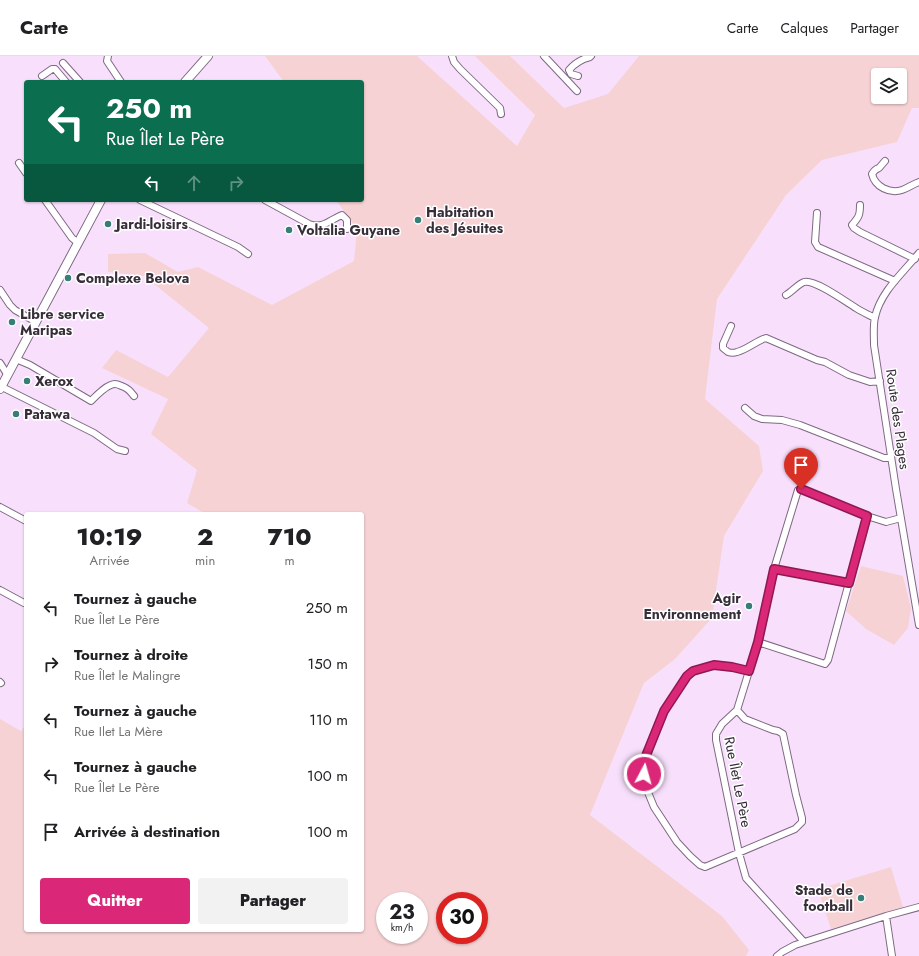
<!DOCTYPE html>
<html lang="fr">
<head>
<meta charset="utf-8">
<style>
	:root { --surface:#fff; --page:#f2f2f2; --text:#202124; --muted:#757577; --line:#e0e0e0; --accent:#db2777 }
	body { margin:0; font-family:Jost,sans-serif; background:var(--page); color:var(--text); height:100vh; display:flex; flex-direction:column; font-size:15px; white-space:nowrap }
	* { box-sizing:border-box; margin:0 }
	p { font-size:13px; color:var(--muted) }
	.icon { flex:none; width:22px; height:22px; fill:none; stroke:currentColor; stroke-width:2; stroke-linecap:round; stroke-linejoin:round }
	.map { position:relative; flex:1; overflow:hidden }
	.panel { position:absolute; left:24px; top:456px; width:340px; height:420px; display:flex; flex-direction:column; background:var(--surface); border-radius:4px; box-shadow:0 1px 3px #0004 }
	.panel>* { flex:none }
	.banner { position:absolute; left:24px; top:24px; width:340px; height:122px; border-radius:4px; box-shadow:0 1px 3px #0004; background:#0b6e4f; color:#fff; overflow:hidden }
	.controls { position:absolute; left:871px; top:12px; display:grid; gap:8px }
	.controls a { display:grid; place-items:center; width:36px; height:36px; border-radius:4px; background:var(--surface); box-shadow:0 1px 3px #0004; font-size:20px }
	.speed { position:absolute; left:376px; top:836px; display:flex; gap:8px; font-size:20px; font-weight:700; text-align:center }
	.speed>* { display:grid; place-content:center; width:52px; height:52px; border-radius:50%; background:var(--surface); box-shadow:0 1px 3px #0004; line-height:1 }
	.speed small { font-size:10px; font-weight:400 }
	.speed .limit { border:6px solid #d22; background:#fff; color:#111 }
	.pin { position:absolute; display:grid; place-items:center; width:34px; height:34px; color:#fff; margin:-41px -17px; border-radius:50% 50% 50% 0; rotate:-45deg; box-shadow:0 0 4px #0007 }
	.pin .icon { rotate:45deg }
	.me { position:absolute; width:44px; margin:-22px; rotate:6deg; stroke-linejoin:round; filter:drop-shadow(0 0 3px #0008) }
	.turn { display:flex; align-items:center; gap:14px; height:84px; padding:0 16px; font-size:18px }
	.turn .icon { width:52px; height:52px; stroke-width:2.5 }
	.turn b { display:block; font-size:28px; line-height:34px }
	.lanes { display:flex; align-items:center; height:38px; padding:0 16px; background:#0003; justify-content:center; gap:20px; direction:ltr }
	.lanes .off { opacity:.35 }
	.eta { display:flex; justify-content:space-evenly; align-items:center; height:68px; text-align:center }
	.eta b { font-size:24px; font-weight:800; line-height:28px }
	.primary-button { display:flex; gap:8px; margin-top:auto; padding:8px 16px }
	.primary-button a { flex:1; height:46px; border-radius:4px; background:var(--accent); color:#fff; font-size:16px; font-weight:800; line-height:46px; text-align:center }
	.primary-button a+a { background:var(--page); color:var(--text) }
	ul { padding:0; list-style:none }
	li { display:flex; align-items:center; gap:12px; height:56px; padding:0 16px }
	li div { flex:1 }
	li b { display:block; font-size:15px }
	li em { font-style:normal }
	header { display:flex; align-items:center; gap:24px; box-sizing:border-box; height:56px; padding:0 20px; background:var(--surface); border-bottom:1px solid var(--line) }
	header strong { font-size:19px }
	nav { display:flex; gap:22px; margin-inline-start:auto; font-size:14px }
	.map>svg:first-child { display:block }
</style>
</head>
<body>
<header>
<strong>Carte</strong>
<nav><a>Carte</a><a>Calques</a><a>Partager</a></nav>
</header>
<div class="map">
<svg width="919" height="900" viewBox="0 0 919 900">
	<rect width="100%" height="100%" fill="#f8e0fd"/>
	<path fill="#f6d2d4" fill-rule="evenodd" d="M265,0H417L517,90L535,59L475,0H510L564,52L608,38L639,0H919V52H912L897,86L822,104L786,139L717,243L705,343L759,390L763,415L724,480L712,562L675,603L644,627L590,759L722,860L749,894L746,900H0V663L21,675L26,668V874H362V458H206L187,447L197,414L151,378L168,343L102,312L116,294L168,321L209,272L144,220L108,216V198L145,197L178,216L198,211L272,249L354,205L357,173L336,144H362V26H284ZM878,19H900V41H878ZM385,845H419V879H385ZM445,845H479V879H445Z
		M861,510L903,520L911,552L908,572L894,589L866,573L846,555Z
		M891,811L903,851L831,873L818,833Z"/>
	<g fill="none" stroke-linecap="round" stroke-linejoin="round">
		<g stroke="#7e6882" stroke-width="8">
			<path id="minor" d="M108,0L107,5L121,26
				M452,0L454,6L460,13L500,52L501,58
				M544,0L577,35
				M63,7L80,26
				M42,20L52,13H55L66,26
				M578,20L571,18L569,14C574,8 582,3 590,1L591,0
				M885,105L879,112C875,113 874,115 872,118C875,131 890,138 902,134C908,132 913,128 919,126
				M19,107L26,117
				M45,144L72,182L78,187
				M140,144L238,191L248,198
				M265,144L309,168C324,173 329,164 342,159L347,164V173
				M860,149C860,159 859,161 852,169L854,172L860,176L915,203
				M817,157L815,186L818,191L895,225
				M919,197C903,217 881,235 875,261C873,270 874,280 874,289L896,433L919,569
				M0,234L10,249L15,254L36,266
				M786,239C792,236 798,228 804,226C815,223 846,246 856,252C862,256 869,259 875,262
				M731,270L723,288V292L728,296C731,297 734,297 737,296C748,293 756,285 766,282L817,304L825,306L849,319L870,326L880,325
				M16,303L30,309L91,345C96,340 107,328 115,328C118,328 121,330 124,331C129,333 131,336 134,340
				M0,307L7,318
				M1,332H4L94,377L117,393L125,395
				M745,352L754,360L762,363L782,364L800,369L884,402H891
				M0,451L26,465
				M774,513L849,527
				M0,534L24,547
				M758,586L825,608L828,604L867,460
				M0,626L1,627
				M737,654L745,663L773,674L778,675L783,678L796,739L802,762V766L795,773L705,811L700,809L690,800L677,786L654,751L645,729L643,707L664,655L687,620L693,615L714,609L731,611L749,615
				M886,860L892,900
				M804,886L746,822L739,797L716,684V678L722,668L737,654L758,586L774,513L798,434L801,433L867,460L886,466L901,462
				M777,900L782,896L795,889L886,860L919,851"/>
		</g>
		<g stroke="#7e6882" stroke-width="10">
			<path id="major" d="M185,26L208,0
				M0,333L101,144"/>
		</g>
		<use href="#minor" stroke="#fff" stroke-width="6"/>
		<use href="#major" stroke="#fff" stroke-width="8"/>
	</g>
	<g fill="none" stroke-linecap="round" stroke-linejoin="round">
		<g stroke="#8e194d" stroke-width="10">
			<path id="route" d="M644,718L643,707L664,655L687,620L693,615L714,609L732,611L749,615L758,586L774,513L849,527L867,460L801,433"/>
		</g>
		<use href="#route" stroke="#db2777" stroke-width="7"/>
	</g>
	<g fill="#377e76" stroke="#fff" stroke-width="1.5">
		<circle cx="418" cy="164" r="4"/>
		<circle cx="108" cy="168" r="4"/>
		<circle cx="289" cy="174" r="4"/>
		<circle cx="68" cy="222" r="4"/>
		<circle cx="12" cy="266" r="4"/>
		<circle cx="27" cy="325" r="4"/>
		<circle cx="16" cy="358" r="4"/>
		<circle cx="749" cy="550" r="4"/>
		<circle cx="861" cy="842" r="4"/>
	</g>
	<g text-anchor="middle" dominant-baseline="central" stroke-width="3" stroke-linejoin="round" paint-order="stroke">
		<g font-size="14" font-weight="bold" fill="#372e39" stroke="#fff" text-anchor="start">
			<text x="426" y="156">Habitation<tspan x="426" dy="16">des Jésuites</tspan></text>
			<text x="116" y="168">Jardi-loisirs</text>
			<text x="297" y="174">Voltalia Guyane</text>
			<text x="76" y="222">Complexe Belova</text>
			<text x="20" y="258">Libre service<tspan x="20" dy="16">Maripas</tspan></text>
			<text x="35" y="325">Xerox</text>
			<text x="24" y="358">Patawa</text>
			<text x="741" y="542" text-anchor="end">Agir<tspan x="741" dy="16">Environnement</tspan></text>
			<text x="853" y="834" text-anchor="end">Stade de<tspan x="853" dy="16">football</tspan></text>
		</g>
		<g font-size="14" fill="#372e39" stroke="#fff">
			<text transform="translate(898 363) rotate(82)">Route des Plages</text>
			<text transform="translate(738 726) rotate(79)">Rue Îlet Le Père</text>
		</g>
	</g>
</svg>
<div class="controls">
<a><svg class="icon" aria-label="layers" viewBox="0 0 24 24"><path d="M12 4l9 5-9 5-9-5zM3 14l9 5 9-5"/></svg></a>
</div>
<div class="speed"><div>23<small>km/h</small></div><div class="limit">30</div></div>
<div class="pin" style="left:801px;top:433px;background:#d93025"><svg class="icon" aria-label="arrive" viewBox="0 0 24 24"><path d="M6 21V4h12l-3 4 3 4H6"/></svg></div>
<svg class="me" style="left:644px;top:718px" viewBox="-20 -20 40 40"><circle r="17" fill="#db2777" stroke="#fff" stroke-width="3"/><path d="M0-11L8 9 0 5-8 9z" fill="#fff"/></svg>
<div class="banner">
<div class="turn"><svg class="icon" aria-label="left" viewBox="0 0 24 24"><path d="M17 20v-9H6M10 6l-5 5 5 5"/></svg><div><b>250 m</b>Rue Îlet Le Père</div></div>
<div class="lanes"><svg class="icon" aria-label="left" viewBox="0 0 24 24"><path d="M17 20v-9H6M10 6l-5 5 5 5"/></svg><svg class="icon off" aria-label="ahead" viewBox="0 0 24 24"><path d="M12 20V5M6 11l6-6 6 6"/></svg><svg class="icon off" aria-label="right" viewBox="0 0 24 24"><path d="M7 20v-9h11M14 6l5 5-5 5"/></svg></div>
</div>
<section class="panel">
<div class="eta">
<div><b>10:19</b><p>Arrivée</p></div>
<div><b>2</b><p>min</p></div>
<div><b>710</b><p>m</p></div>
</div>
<ul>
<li><svg class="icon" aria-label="left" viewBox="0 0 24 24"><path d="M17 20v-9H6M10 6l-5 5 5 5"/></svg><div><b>Tournez à gauche</b><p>Rue Îlet Le Père</p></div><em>250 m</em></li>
<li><svg class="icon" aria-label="right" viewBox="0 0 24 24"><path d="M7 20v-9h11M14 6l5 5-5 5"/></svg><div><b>Tournez à droite</b><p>Rue Îlet le Malingre</p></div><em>150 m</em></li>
<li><svg class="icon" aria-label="left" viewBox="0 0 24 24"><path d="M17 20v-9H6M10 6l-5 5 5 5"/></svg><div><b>Tournez à gauche</b><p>Rue Ilet La Mère</p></div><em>110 m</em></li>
<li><svg class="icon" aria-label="left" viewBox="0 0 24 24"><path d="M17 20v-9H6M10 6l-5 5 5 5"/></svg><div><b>Tournez à gauche</b><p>Rue Îlet Le Père</p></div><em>100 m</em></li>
<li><svg class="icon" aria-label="arrive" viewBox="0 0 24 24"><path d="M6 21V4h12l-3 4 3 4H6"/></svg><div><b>Arrivée à destination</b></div><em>100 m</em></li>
</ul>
<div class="primary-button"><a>Quitter</a><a>Partager</a></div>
</section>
</div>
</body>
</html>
